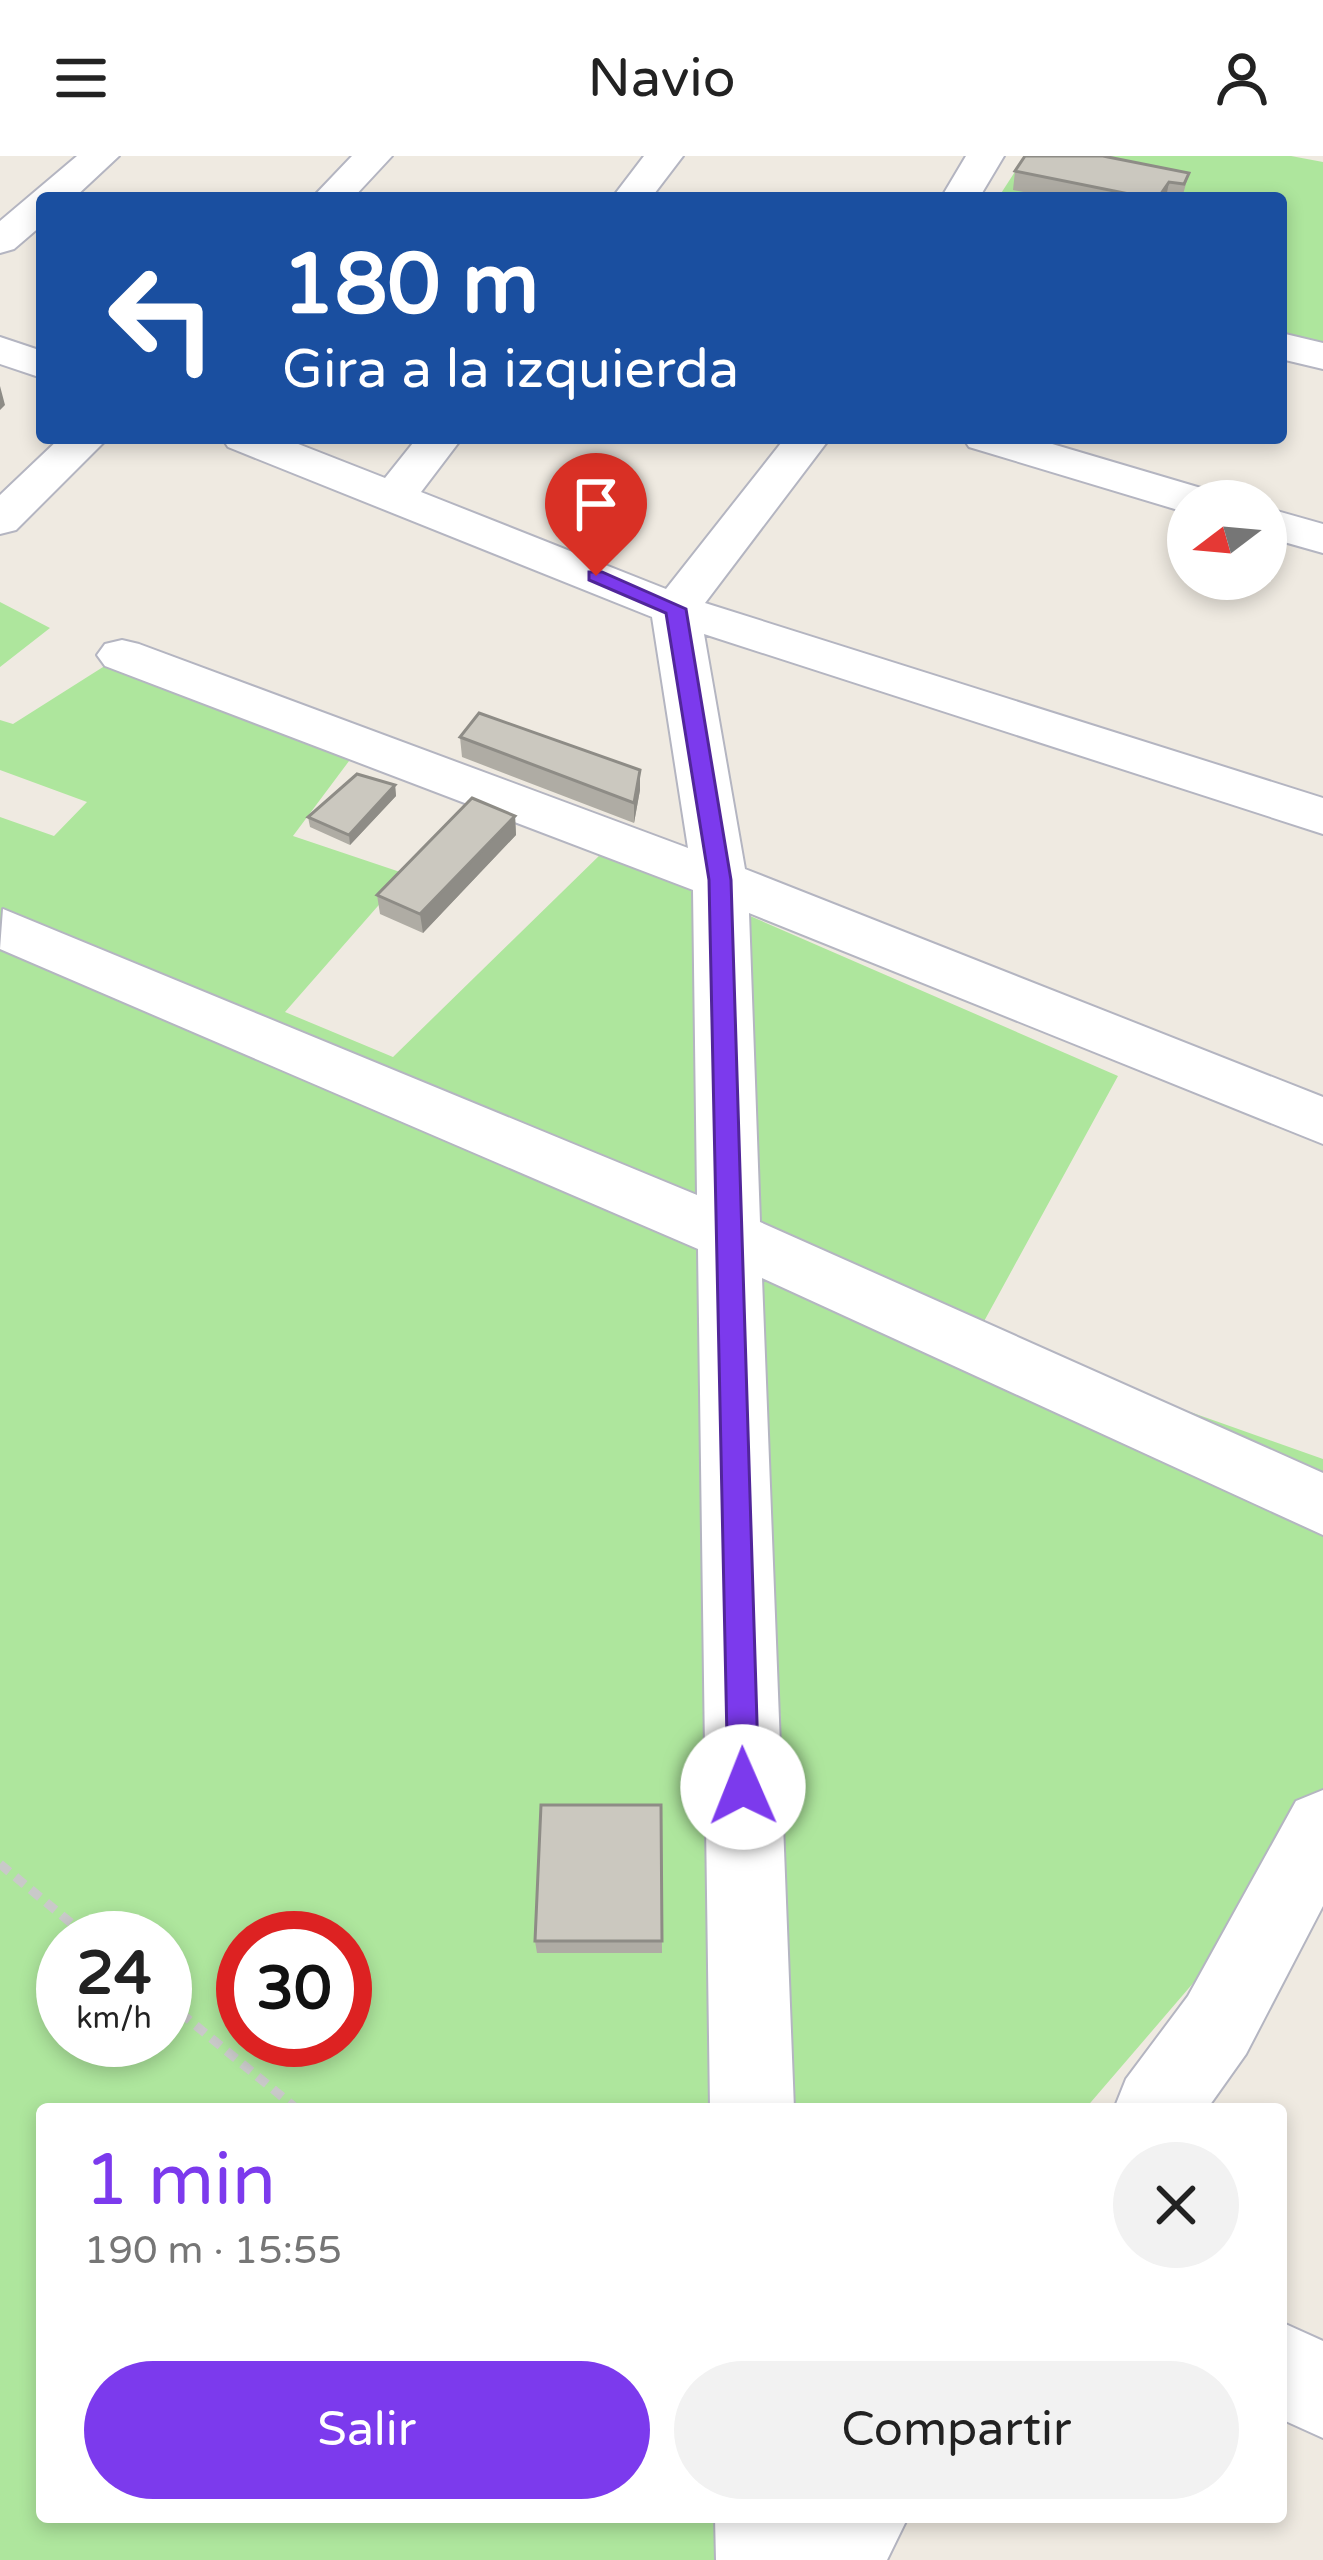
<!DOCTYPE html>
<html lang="es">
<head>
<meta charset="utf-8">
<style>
	:root { --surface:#fff; --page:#f2f2f2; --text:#222; --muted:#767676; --accent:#7c3aed }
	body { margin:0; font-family:"Varela Round",sans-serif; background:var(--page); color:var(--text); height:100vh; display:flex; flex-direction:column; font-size:45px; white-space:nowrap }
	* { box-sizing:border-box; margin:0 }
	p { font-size:39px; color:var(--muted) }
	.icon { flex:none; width:66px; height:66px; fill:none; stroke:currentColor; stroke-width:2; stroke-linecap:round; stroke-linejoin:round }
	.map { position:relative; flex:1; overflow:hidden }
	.panel { position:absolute; left:36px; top:1947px; width:1251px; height:420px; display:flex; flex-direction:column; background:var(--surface); border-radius:12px; box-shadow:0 6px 18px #0003 }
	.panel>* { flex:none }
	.banner { position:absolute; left:36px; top:36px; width:1251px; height:252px; border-radius:12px; box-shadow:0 6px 18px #0003; background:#1a4fa0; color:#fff; overflow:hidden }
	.needle { width:78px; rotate:254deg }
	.fabs { position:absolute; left:1167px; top:324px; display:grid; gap:24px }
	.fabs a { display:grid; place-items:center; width:120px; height:120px; border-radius:50%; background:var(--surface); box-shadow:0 6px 18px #0003; font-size:60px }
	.speed { position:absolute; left:36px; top:1755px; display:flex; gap:24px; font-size:60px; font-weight:700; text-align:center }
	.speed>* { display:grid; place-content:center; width:156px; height:156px; border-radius:50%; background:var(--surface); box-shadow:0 6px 18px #0003; line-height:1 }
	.speed small { font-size:30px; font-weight:400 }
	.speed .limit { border:18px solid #d22; background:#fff; color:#111 }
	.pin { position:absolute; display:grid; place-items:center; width:102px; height:102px; color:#fff; margin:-123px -51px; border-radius:50% 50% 50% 0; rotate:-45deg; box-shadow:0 0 12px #0007 }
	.pin .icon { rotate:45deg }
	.me { position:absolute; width:132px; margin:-66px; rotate:359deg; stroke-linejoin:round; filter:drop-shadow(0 0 9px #0008) }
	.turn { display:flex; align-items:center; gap:42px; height:252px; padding:0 48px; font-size:54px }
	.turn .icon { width:156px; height:156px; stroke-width:2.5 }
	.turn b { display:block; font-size:84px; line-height:102px }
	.round { display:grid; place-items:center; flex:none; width:126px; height:126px; border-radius:63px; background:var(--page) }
	.summary { display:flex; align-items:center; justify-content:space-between; height:204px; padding:0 48px }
	h1 { font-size:72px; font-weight:600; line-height:90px; color:var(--accent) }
	.cta { display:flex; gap:24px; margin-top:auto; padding:24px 48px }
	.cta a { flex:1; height:138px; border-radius:72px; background:var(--accent); color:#fff; font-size:48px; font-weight:600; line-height:138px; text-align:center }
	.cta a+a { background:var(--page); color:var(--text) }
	header { display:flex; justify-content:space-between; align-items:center; height:156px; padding:0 48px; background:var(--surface); font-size:54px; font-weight:600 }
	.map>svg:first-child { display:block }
</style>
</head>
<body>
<header><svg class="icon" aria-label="menu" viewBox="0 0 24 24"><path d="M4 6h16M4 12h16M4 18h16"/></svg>Navio<svg class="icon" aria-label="person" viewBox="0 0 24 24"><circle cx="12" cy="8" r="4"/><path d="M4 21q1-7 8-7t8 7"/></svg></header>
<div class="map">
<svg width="1323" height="2404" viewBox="0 0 1323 2404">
	<rect width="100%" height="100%" fill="#efeae1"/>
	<path fill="#aee69d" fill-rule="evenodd" d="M1025,0H1291L1323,6V192L1281,181V42H998Z
		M0,446L50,472L0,511Z
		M122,499L355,597L293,680L406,718L285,856L393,901L603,696L1118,920L976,1180L1323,1303V1676L1085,1953H42V2361H803L782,2404H0V661L54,680L87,646L0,614V564L13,568ZM63,1782H165V1884H63ZM243,1782H345V1884H243Z"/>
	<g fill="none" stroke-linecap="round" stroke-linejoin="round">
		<g stroke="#b4b5c1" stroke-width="4">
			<path id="street" d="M77,0H119L74,42H42V69L14,93L0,97V65Z
				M352,0H392L353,42H312Z
				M644,0H683L651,42H612Z
				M966,0H1004L979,42H941Z
				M1281,177L1323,187V213L1281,203Z
				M0,181L42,195V222L0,208Z
				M60,282H108L16,374L0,378V339Z
				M222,282H283L385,322L417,282H462L421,336L666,433L785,282H830L705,447L1323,642V678L704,478L745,713L1323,941V988L749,757L760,1066L1323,1317V1379L762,1122L794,1953H710L698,1093L0,793L3,753L697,1039L693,734L105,510L97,499L105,488L122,484L139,488L688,692L652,461L228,291Z
				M963,282H1032L1211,335L1218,345H1188V357L969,291Z
				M1266,352L1323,368V397L1266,381Z
				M1323,1634V1750L1246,1898L1207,1953H1114L1126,1923L1188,1840L1296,1645Z
				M1281,2166L1323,2185V2282L1281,2263Z
				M715,2361H908L887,2404H716Z"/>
		</g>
		<path stroke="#c9c9c9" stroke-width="9" stroke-dasharray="12 8" stroke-linecap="butt" d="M0,1708L89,1782
			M165,1844L297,1953"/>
		<use href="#street" fill="#fff" fill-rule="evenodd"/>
	</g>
	<path fill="#afaca4" d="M1015,15L1189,17L1182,42H1053L1013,34Z
		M460,581L640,634L634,667L462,601Z
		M395,629L396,640L350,689L310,671L308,661Z
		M515,660L516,679L423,777L380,758L377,739Z
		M661,1649L662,1797H537L535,1785Z"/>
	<path fill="#8e8c86" d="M1169,26L1166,42H1158Z
		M0,230L5,249L0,254Z
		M640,614V634L634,667V647Z
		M395,629L396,640L350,689L349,679Z
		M515,660L516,679L423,777L420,758Z"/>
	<path fill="#cbc8bf" stroke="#8e8c86" stroke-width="3" d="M1025,0H1103L1189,17L1184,28L1169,26L1158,42H1149L1015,15Z
		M479,557L640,614L634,647L460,581Z
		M357,618L395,629L349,679L308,661Z
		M472,642L515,660L420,758L377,739Z
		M541,1649H661L662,1785H535Z"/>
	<path fill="#7c3aed" stroke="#51269a" stroke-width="3" d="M589,416H602L686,453L731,724L759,1631L755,1641L743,1646L732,1641L728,1631L709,724L666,457L589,424Z"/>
</svg>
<div class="fabs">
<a><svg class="needle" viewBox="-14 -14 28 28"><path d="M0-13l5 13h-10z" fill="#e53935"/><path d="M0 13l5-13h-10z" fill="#767676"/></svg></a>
</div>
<div class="speed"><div>24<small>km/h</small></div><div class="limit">30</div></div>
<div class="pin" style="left:596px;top:420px;background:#d93025"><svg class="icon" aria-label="arrive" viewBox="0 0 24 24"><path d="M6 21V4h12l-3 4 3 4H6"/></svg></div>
<svg class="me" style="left:743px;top:1631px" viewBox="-20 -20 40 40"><circle r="19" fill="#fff"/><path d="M0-13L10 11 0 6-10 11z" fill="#7c3aed"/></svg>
<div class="banner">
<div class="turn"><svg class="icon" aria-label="left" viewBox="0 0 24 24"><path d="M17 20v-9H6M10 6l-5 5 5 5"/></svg><div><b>180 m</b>Gira a la izquierda</div></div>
</div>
<section class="panel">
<div class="summary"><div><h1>1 min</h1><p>190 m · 15:55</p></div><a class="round"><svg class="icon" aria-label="close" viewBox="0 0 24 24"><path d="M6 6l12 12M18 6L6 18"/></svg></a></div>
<div class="cta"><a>Salir</a><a>Compartir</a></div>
</section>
</div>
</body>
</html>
